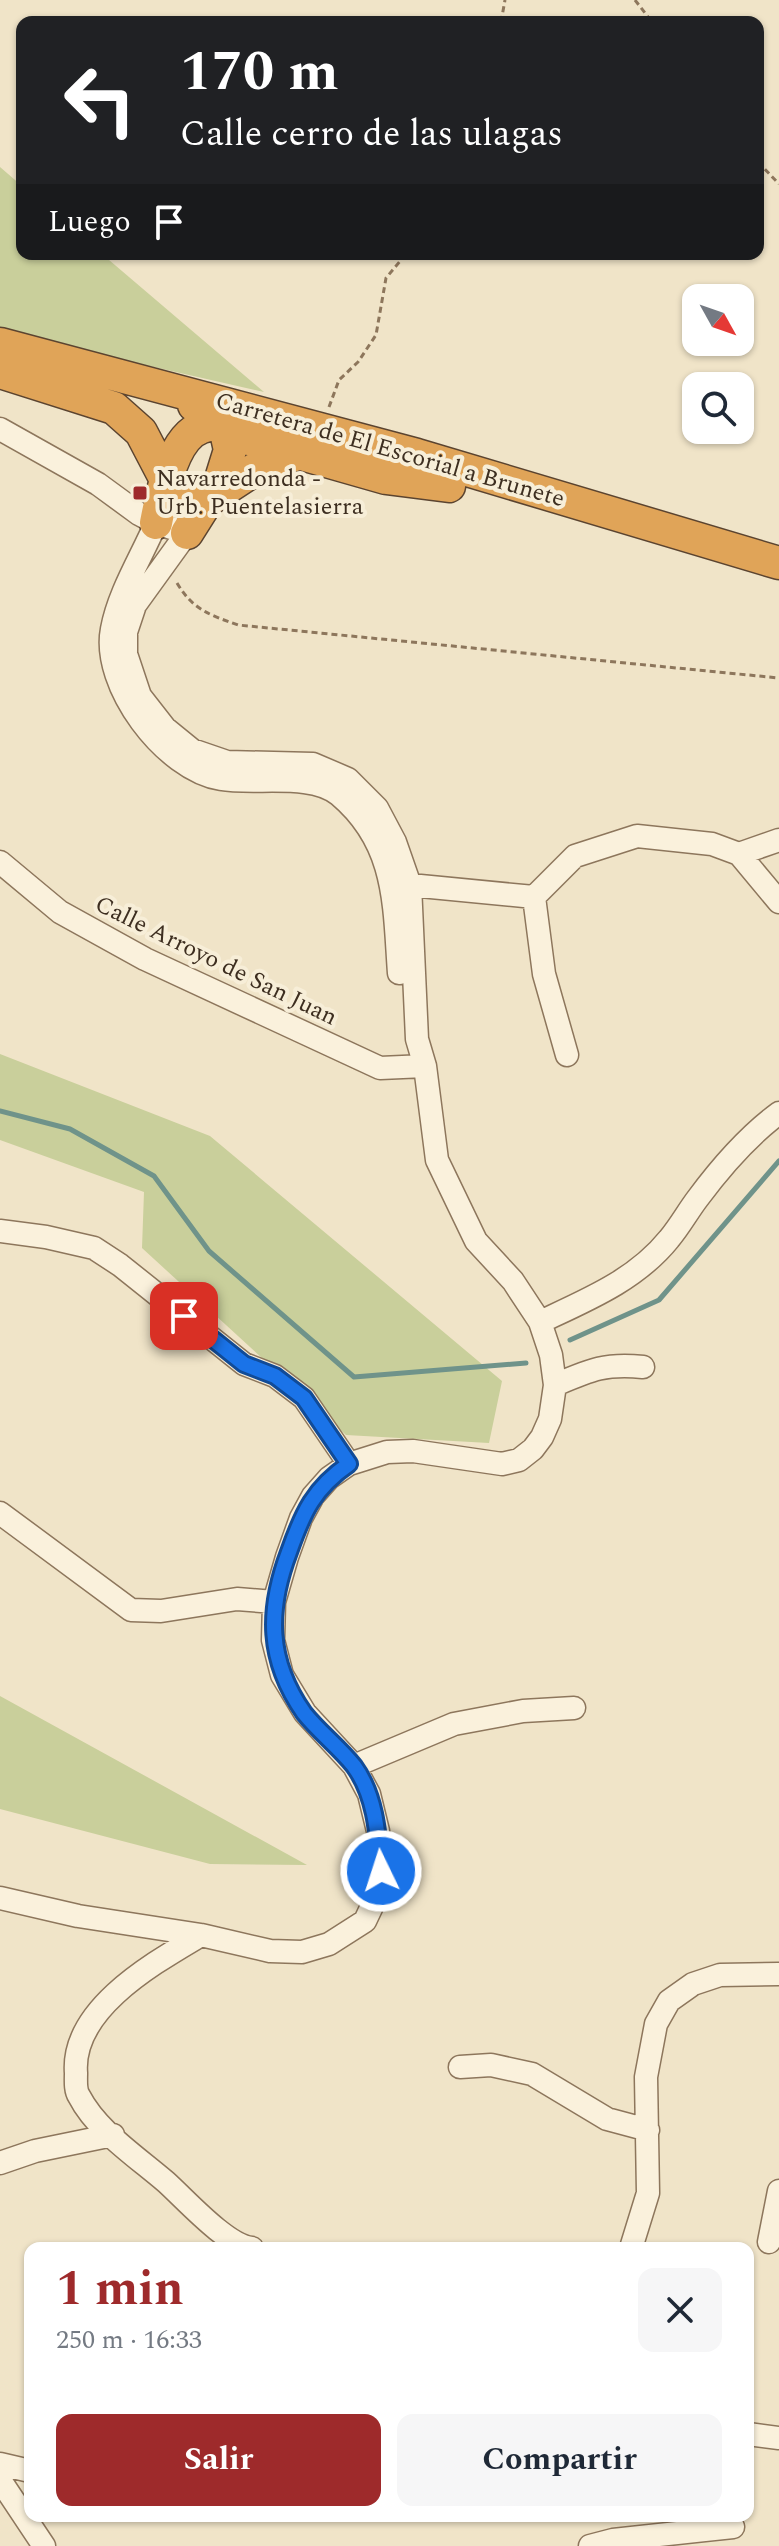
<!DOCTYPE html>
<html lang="es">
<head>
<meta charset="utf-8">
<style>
	:root { --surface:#fff; --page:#f6f6f7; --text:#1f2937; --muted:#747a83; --accent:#9e2a2b }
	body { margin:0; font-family:Spectral,serif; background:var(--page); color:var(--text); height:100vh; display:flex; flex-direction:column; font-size:30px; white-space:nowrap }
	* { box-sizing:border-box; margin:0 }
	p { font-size:26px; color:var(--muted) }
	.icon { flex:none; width:44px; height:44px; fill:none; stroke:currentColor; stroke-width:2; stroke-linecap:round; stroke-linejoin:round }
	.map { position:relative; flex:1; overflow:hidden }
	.sheet { position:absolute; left:24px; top:2242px; width:730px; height:280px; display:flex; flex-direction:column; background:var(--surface); border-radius:16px; box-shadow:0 2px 6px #0004 }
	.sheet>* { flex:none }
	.guide { position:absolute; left:16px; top:16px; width:748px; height:244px; border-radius:16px; box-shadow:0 2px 6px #0004; background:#202124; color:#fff; overflow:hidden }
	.needle { width:52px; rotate:130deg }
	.controls { position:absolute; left:682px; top:284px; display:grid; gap:16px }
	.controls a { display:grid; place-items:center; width:72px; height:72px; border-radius:16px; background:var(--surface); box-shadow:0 2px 6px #0004; font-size:40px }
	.pin { position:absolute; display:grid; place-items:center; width:68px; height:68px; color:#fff; margin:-34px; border-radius:16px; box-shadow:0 4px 12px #0006 }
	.me { position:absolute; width:88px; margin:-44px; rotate:356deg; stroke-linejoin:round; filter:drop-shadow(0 0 6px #0008) }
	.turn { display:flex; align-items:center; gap:28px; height:168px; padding:0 32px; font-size:36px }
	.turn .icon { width:104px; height:104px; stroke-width:2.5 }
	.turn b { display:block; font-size:56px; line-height:68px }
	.then { display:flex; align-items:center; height:76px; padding:0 32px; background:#0003; gap:16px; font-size:30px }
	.round { display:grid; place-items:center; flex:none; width:84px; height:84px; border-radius:16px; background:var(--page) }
	.overview { display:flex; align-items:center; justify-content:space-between; height:136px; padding:0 32px }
	h1 { font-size:48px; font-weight:700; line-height:60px; color:var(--accent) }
	.cta { display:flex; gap:16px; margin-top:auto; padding:16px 32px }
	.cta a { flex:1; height:92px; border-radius:16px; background:var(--accent); color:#fff; font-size:32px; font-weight:700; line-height:92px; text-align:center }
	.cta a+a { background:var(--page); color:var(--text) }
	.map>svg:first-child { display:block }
</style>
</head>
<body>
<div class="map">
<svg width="779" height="2546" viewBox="0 0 779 2546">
	<rect width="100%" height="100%" fill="#f0e4c8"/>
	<path fill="#c9cf9b" d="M0,167L22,186V254H102L264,392L0,332Z
		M0,1054L210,1136L502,1381L489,1443L346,1435L142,1248L144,1192L0,1140Z
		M0,1696L307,1865L210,1864L0,1809Z"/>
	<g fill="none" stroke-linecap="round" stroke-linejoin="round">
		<path stroke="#6f938a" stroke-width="5" d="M0,1111L70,1129L154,1176L209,1251L354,1377L526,1363
			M570,1340L659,1300L779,1161"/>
		<g stroke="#8d765c" stroke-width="25">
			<path id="minor" d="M0,429L98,484L139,514L156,523L187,533L135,605L126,632V654L140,696L165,728L192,750L227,762L313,764L348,779L377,808L395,842L410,885L417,1039L425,1066L437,1160L476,1241L513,1281L540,1322L551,1355L555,1385L550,1419L542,1437L533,1449L519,1460L502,1464L413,1451L387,1452L349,1464L329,1478L313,1496L301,1518L287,1557L274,1602L273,1640L282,1675L305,1713L354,1766L369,1794L378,1831L381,1871L373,1904L365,1921L329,1944L302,1952L270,1951L201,1935L78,1916L0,1898
				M156,523C141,558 119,592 112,629C101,685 165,770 221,779C255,785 312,772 339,795C397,844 394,905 399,973
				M739,854L779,840
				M0,862L60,912L145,959L380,1068L425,1066
				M398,886L410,885L534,897L575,856L637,836L712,844L739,854L779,902
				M534,897L544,974L567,1055
				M0,1231L46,1237L94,1248L120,1265L244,1364L275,1376L304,1398L349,1464
				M540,1322C587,1300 636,1280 669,1239C680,1226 688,1211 698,1198C721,1167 748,1136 779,1113
				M555,1385C590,1370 605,1363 643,1367
				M0,1513L131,1610L161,1611L237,1599L274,1602
				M354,1766L454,1724L523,1711L574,1708
				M201,1935C154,1963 71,2009 76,2073C76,2080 75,2090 79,2096C97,2131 137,2157 166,2182C186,2200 227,2246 252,2248
				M460,2067L491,2065L532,2074L607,2119L648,2130
				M0,2163L35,2151L113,2135
				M769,2242L779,2191
				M631,2248L648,2193L646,2077L656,2024L669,2001L693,1984L720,1975L779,1974
				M748,2434L779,2438
				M0,2464L30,2471
				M0,2480L44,2546
				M590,2546L613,2540L733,2527"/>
		</g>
		<g stroke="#5b4430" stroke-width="35">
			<path id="highway" d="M0,344L417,455L779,563
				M0,372L114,408L141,432L175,497L190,503L211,498L260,466L298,454
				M194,405L211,409L239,436L386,478L449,486
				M156,523C161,497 172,437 202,427C214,423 227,422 240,418
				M187,533L221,479L230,450L224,423"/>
		</g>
		<path stroke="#8d765c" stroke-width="3" stroke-dasharray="6 4" stroke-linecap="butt" d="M635,0L652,22
			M501,22L505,0
			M758,162L779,184
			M329,407L339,380L358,362L376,335L386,278L406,254
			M177,583C193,610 210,615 238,625L779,678"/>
		<use href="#minor" stroke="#faf1dc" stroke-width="22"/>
		<use href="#highway" stroke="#e0a458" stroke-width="32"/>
	</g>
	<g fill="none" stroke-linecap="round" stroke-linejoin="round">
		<g stroke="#114b97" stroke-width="20">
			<path id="route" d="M184,1316L244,1364L275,1376L304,1398L349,1464C314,1488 303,1512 289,1552C267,1610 267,1660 304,1713C319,1732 339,1747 354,1766C376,1796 378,1836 381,1871"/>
		</g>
		<use href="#route" stroke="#1a73e8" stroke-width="14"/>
	</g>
	<rect fill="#9e2a2b" stroke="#f7eed8" stroke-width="3" x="132" y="485" width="16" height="16" rx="4"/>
	<g text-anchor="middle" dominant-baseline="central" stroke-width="8" stroke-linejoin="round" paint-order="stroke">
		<g font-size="24" fill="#3d2e20" stroke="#f7eed8">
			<text transform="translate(390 450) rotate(16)">Carretera de El Escorial a Brunete</text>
			<text transform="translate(216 961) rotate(26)">Calle Arroyo de San Juan</text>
		</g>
		<g font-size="24" fill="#3d2e20" stroke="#f7eed8" text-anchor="start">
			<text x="156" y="479">Navarredonda -<tspan x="156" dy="28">Urb. Puentelasierra</tspan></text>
		</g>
	</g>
</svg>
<div class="controls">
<a><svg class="needle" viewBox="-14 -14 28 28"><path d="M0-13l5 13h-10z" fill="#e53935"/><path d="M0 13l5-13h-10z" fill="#747a83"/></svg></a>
<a><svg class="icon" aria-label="search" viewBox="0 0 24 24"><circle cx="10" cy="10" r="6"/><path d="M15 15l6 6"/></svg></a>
</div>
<div class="pin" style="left:184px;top:1316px;background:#d93025"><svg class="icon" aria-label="arrive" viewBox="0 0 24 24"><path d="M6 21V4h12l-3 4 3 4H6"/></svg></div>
<svg class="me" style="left:381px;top:1871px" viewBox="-20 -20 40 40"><circle r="17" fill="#1a73e8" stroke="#fff" stroke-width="3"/><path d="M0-11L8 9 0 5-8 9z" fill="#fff"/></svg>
<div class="guide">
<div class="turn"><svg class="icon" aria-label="left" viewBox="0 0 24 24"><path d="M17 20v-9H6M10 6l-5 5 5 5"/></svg><div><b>170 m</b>Calle cerro de las ulagas</div></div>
<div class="then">Luego<svg class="icon" aria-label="arrive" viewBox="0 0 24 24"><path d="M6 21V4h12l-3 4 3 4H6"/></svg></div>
</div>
<section class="sheet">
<div class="overview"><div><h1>1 min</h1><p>250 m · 16:33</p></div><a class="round"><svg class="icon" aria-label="close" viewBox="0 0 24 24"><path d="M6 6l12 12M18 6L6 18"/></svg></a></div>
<div class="cta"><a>Salir</a><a>Compartir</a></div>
</section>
</div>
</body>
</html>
